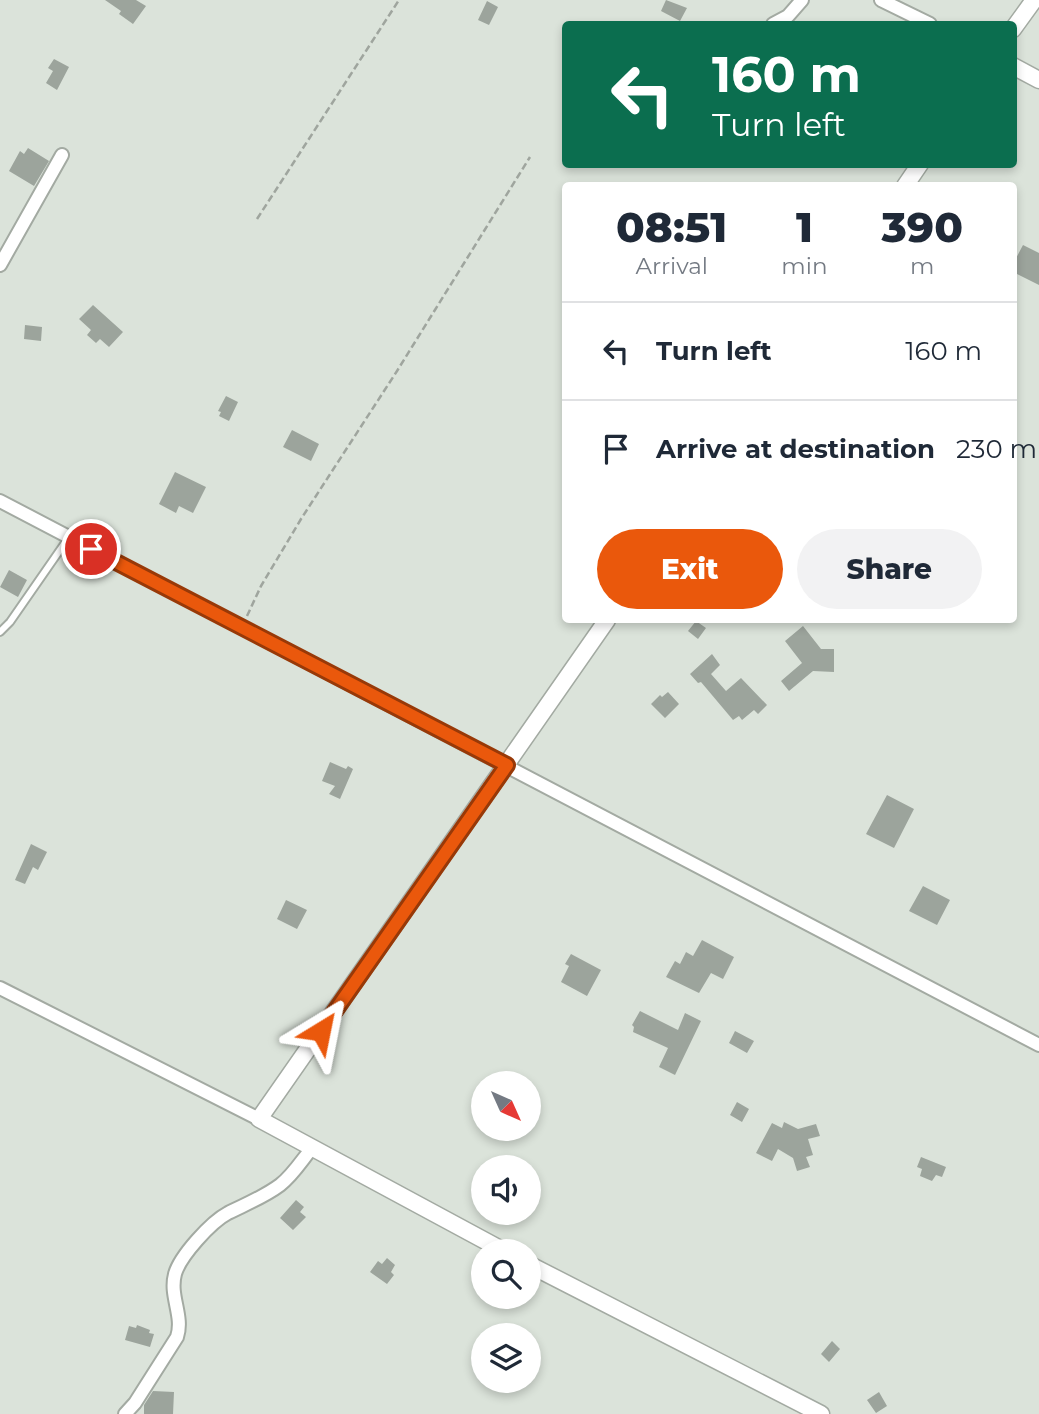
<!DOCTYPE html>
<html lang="en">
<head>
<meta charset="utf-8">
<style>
	:root { --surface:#fff; --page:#f2f2f3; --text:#1f2937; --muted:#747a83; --line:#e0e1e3; --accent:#ea580c }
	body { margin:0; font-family:Montserrat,sans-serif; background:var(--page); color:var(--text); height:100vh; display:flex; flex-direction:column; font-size:26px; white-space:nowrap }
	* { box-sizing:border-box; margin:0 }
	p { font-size:23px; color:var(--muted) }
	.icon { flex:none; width:38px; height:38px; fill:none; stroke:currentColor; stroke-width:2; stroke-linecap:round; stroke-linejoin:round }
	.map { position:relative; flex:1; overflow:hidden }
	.drawer { position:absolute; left:562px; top:182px; width:455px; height:441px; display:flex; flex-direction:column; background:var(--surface); border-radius:7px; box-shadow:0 4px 10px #0003 }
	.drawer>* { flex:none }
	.top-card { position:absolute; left:562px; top:21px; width:455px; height:147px; border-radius:7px; box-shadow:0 4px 10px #0003; background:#0b6e4f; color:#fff; overflow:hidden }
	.needle { width:46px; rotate:135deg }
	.fabs { position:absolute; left:471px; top:1071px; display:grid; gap:14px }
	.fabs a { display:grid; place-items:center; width:70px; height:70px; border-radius:50%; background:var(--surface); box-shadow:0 4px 10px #0003; font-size:35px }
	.pin { position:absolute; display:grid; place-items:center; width:60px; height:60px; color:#fff; margin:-30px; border:4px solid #fff; border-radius:50%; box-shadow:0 2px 7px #0007 }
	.me { position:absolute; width:77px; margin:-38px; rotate:35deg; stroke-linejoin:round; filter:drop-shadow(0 0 5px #0008) }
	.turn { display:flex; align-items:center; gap:24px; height:147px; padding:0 35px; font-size:32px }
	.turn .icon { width:91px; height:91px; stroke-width:2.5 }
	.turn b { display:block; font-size:49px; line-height:60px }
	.eta { display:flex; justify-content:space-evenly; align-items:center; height:119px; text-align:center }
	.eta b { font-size:42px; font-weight:800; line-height:49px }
	.primary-button { display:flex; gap:14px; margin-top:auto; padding:14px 35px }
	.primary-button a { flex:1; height:80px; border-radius:42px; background:var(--accent); color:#fff; font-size:28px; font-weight:800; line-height:80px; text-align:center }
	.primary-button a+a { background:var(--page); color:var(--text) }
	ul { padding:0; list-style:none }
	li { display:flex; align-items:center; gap:21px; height:98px; padding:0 35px; border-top:2px solid var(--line) }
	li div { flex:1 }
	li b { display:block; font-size:26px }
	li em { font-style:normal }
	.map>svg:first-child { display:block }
</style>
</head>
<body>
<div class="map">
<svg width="1039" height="1414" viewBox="0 0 1039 1414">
	<rect width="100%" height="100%" fill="#dbe3da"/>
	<path fill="#9ca49c" d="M105,0H136L146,6L133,24L119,14L121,11Z
		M666,0L687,8L680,21L661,11Z
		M487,1L498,7L489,25L478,20Z
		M54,59L69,67L57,90L46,83L53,71L48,68Z
		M28,148L49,161L34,186L9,171L20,151L24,154Z
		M1023,245L1039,253V285L1013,272V264Z
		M93,305L123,332L109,347L100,339L96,343L87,335L91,330L79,319Z
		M25,325L42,327L41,341L24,339Z
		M226,396L238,402L229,421L219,416L221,412L218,411Z
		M292,430L319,444L311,461L283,447Z
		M175,472L206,487L193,513L179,506L176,513L159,504Z
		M9,570L27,580L18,597L0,587Z
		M696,621L706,628L698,639L688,631Z
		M803,626L821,649H834V672L813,671L789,691L781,681L802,663L785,641Z
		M712,654L720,665L711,674L726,691L741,678L767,705L758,714L754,710L742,720L739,716L733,720L701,682L698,683L690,674Z
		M668,692L679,704L665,718L651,704L660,695L662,697Z
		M330,762L346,769L348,766L353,769L340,799L329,794L335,786L322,781Z
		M887,795L914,809L894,848L866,834Z
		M31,844L47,852L38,870L33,867L25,884L15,880Z
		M923,886L950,900L937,925L909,911Z
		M286,900L307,910L297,929L277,919Z
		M702,940L734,957L723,979L711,973L699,993L666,977L675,961L680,964L686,952L693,956Z
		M571,954L601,970L587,996L561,982L569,966L565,964Z
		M640,1011L678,1030L685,1013L701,1021L675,1075L659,1067L668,1048L633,1032L634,1027L632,1025Z
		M735,1031L754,1041L747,1053L729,1043Z
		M737,1102L749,1109L742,1122L730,1115Z
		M784,1122L798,1129L816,1124L820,1136L808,1139L813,1155L806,1157L810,1167L797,1171L793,1158L778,1149L772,1161L756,1153L772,1123L782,1128Z
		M921,1157L946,1167L942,1177L936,1175L932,1181L920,1176L922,1169L917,1167Z
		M296,1200L304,1207L300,1212L306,1217L293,1230L280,1218Z
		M387,1258L395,1265L391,1272L394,1275L387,1284L370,1272L378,1261L382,1264Z
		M137,1325L150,1330L149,1333L154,1334L150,1347L125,1340L129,1326L136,1328Z
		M832,1341L840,1349L829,1362L821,1354Z
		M153,1391L174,1392L173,1414H144V1405Z
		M879,1392L887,1406L876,1413L867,1400Z"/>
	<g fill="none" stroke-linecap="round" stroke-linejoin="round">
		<g stroke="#a3aaa2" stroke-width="10">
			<path id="service" d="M0,632L10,622L69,537"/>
		</g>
		<g stroke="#a3aaa2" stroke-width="16">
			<path id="minor" d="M881,0L930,24
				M773,24L788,16L802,0
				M0,265L62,155
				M0,501L1039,1045
				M0,988L259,1119
				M125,1414L135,1403L177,1337C184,1316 169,1296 175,1274C180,1256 211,1222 228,1213C246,1204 264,1197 280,1185C293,1175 302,1160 312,1148"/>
		</g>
		<g stroke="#a3aaa2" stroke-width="19">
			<path id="tertiary" d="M1013,29L1034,0
				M1013,66L1039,80
				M905,186L920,164
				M504,1251L259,1119L607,620
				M528,1264L821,1414"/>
		</g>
		<path stroke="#9fa59e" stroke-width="2.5" stroke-dasharray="7 3.5" stroke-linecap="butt" d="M257,219L399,0
			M247,616L261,586L301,519L397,371L530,157"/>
		<use href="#service" stroke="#fff" stroke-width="6"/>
		<use href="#minor" stroke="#fff" stroke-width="12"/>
		<use href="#tertiary" stroke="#fff" stroke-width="16"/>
	</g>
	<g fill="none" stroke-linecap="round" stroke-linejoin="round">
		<g stroke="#983908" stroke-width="18">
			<path id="route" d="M91,549L507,765L321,1031"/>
		</g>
		<use href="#route" stroke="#ea580c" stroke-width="12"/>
	</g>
</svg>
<div class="fabs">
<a><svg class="needle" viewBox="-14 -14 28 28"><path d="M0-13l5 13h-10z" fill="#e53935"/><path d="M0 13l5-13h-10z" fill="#747a83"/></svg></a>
<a><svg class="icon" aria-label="sound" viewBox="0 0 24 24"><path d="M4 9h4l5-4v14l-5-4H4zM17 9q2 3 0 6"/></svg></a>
<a><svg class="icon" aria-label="search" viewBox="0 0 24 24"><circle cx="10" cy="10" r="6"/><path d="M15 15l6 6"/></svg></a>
<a><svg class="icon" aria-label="layers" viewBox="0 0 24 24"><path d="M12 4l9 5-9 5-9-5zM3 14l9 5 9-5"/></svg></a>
</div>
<div class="pin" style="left:91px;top:549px;background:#d93025"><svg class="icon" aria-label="arrive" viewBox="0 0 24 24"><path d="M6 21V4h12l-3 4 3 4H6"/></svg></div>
<svg class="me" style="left:321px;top:1031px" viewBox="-20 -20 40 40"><path d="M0-17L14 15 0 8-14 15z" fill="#ea580c" stroke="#fff" stroke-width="4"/></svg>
<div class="top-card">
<div class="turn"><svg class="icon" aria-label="left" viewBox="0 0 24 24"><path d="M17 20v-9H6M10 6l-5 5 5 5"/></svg><div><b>160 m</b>Turn left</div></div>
</div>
<section class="drawer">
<div class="eta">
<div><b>08:51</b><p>Arrival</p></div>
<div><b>1</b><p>min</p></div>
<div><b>390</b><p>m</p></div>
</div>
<ul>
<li><svg class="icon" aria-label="left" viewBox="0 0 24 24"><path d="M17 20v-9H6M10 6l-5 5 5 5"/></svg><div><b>Turn left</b></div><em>160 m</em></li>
<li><svg class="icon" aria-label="arrive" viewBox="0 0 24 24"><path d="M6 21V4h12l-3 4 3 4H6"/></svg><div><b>Arrive at destination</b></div><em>230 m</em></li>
</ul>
<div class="primary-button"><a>Exit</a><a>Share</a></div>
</section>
</div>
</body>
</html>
